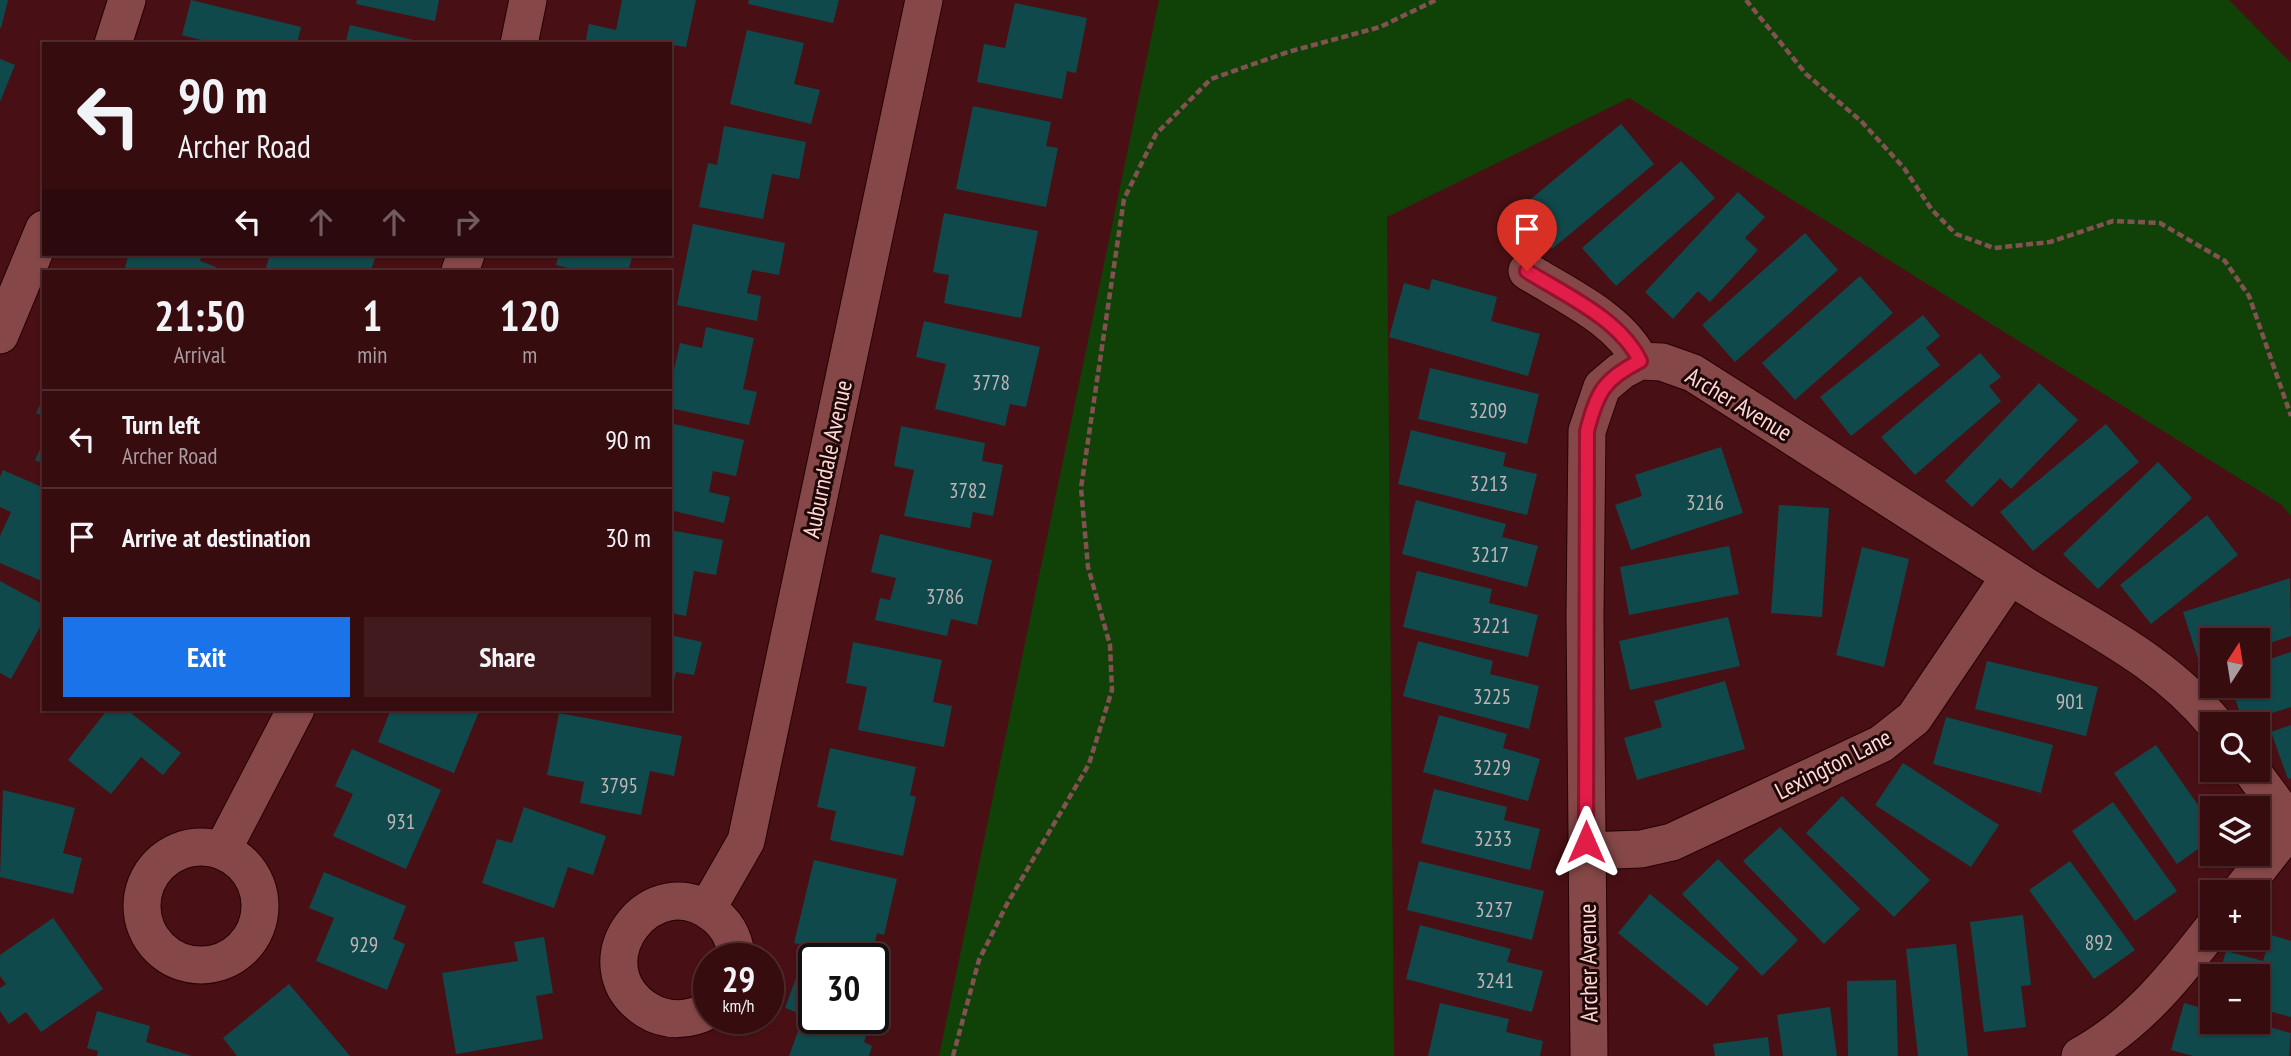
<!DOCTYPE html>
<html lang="en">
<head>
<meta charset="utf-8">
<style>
	:root { --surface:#360c0f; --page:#411a1d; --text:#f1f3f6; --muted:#aa9b9e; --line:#502c2f; --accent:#1a73e8 }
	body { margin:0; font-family:"PT Sans Narrow",sans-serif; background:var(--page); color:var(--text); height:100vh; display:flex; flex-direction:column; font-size:26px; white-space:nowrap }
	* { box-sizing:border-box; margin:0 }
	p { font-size:23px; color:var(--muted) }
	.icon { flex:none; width:38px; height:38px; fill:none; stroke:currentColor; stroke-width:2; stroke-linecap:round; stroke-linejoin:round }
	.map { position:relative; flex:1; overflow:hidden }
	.panel { position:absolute; left:42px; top:270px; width:630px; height:441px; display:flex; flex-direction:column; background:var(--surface); border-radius:0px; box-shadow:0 2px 5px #0004,0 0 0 2px var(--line) }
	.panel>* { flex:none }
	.guide { position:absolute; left:42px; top:42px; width:630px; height:214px; border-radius:0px; box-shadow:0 2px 5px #0004,0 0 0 2px var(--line); background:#360c0f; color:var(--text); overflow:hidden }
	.needle { width:46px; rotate:12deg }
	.controls { position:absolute; left:2200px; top:628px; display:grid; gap:14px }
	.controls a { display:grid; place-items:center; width:70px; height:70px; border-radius:0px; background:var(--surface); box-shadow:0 2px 5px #0004,0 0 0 2px var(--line); font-size:35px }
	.speed { position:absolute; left:693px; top:943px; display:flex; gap:14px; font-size:35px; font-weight:700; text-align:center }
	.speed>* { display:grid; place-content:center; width:91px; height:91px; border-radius:50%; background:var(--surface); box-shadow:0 2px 5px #0004,0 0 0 2px var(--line); line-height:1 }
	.speed small { font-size:18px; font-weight:400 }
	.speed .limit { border:4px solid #111; border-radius:10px; background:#fff; color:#111 }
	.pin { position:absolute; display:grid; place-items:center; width:60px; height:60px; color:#fff; margin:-72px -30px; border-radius:50% 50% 50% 0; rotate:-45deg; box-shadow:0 0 7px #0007 }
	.pin .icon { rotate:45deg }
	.me { position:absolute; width:77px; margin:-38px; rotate:0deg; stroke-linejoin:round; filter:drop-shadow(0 0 5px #0008) }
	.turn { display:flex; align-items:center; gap:24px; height:147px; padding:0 21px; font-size:32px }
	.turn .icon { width:91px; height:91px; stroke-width:2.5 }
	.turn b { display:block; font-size:49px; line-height:60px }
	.lanes { display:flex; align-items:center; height:66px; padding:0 21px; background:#0003; justify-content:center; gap:35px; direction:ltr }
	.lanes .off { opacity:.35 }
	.eta { display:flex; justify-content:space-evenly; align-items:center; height:119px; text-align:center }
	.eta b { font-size:42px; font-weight:700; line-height:49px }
	.primary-button { display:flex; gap:14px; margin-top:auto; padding:14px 21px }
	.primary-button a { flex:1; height:80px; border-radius:0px; background:var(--accent); color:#fff; font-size:28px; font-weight:700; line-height:80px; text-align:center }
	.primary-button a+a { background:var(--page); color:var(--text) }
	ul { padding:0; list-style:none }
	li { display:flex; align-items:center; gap:21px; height:98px; padding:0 21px; border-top:2px solid var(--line) }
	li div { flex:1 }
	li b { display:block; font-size:26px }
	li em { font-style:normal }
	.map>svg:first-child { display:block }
</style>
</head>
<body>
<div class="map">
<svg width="2291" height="1056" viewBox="0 0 2291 1056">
	<rect width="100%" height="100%" fill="#481014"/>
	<path fill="#104208" d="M1159,0H2229L2291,63V516L2282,505L1629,98L1387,217L1394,1056H939Z"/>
	<path fill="#10494c" d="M0,0H8L1,28H0Z
		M191,0L301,27L297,44H200L201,40L182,35Z
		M357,0H439L435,21L356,4Z
		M622,0H696L686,47L673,45L672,53L670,44H585L589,24L616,30Z
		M749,0H839L833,23L748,4Z
		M1015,3L1087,18L1076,73L1067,71L1062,99L977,82L984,44L1005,48Z
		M350,25L426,43V44H345Z
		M747,30L804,43L794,84L820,90L811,124L730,104Z
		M0,59L15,65L0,102Z
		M973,106L1051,122L1046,146L1058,148L1046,207L956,189Z
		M1621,124L1654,164L1552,249L1519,209Z
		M724,126L806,142L799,179L772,174L763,219L699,207L708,163L717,165Z
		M1681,161L1715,198L1616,286L1582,248Z
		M1738,192L1765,217L1745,238L1758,250L1710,302L1698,291L1673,319L1645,292Z
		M944,213L1038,231L1021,318L944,303L949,275L933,272Z
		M693,224L785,243L779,275L752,270L747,293L761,296L757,321L677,305Z
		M1805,233L1838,270L1735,362L1702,325Z
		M129,254H202L200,261L216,267L215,271H124Z
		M270,254L286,255L376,254L371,271H265Z
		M559,254H633L628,271H581L556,265Z
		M1860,276L1893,313L1795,400L1762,363Z
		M1432,279L1497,297L1491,321L1540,334L1528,376L1389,337L1404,283L1429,290Z
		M1923,315L1940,336L1926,348L1940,365L1851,436L1820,397Z
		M924,321L1040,347L1026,407L1010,404L1005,426L935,409L946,364L916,357Z
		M706,327L754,338L743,389L757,392L749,425L670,408V388L680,343L702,348Z
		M1980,353L2001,377L1989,386L2001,401L1915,475L1881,437Z
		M1430,368L1539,394L1527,444L1418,419Z
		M2039,383L2078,420L2011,489L2000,478L1972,507L1945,481Z
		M44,397V416L36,413Z
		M670,423L744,440L736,476L713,471L709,492L730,497L724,523L670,510Z
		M2106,424L2139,462L2033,551L2000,512Z
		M901,426L985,443L982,461L1003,465L993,516L973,512L970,528L904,516L914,470L894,466Z
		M1411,430L1506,453L1503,466L1537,474L1527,515L1398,484Z
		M44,441V464L35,460Z
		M1721,447L1743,513L1631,550L1615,505L1642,496L1635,475Z
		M2158,462L2192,498L2098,589L2063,554Z
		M3,470L44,488V582L0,563V536L11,512L0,507V477Z
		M1416,500L1506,524L1502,537L1538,546L1527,587L1402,554Z
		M1779,505L1829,508L1822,617L1771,613Z
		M2207,515L2238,555L2151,624L2120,585Z
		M670,530L723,540L716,575L694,571L686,616L670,613Z
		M880,534L992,560L977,625L951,619L947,636L875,620L880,598L890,600L896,578L871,572Z
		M1729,546L1739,594L1629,615L1620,567Z
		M1862,547L1909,559L1884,667L1836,655Z
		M1417,571L1492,589L1489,603L1538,615L1528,657L1403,627Z
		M2290,578L2291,636L2258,647V640H2212V661L2200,665L2183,612Z
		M0,581L44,605V620L11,679L0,673Z
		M1728,617L1740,666L1630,690L1619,641Z
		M670,635L702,642L694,675L676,672L671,692Z
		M1418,641L1493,661L1490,674L1539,686L1529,729L1403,696Z
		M853,642L942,660L933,702L952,706L944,747L858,730L867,687L846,683Z
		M2291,652V707L2243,722L2231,686H2258V663Z
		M1987,661L2098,687L2086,736L1975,709Z
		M1725,681L1745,749L1637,780L1624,738L1662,727L1654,701Z
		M108,709H126L181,753L163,775L141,757L111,794L68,760Z
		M391,709H480L454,773L378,742Z
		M651,709H667L666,713Z
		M559,713L682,736L674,776L650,771L641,815L580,803L584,782L547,775Z
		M1439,715L1507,734L1503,748L1540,759L1528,801L1423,772Z
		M1946,717L2053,745L2041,793L1933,764Z
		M2291,725V778L2288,779L2271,732Z
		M2156,745L2212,825V839L2177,864L2114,773Z
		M830,748L916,767L910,795L916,797L903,856L830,840L836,811L817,807Z
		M352,749L441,790L406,869L333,836L353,794L335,786Z
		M1903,763L1999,825L1971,867L1875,805Z
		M1434,789L1507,807L1504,820L1540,829L1530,870L1421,843Z
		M3,790L75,808L63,853L82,858L73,894L0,877Z
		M1842,796L1930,880L1894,917L1806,833Z
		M2113,802L2177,891L2135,921L2072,831Z
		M524,807L606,836L593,875L568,867L554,908L482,883L497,839L512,843Z
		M1780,827L1860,909L1824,944L1743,861Z
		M1718,859L1798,940L1762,976L1682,894Z
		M814,860L897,879L884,935L877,933L871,959L794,943Z
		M1419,861L1544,891L1532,940L1407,910Z
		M2070,861L2135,950L2094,979L2029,890Z
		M324,872L406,906L393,939L405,944L387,990L316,961L334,918L309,908Z
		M1650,894L1739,968L1707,1006L1618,933Z
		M2023,915L2031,985L2021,986L2026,1027L1984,1032L1970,922Z
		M53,918L103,989L41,1032L26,1012L9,1024L0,1011V988L6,984L0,976V955Z
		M1420,925L1511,949L1507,962L1543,971L1532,1012L1406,979Z
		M2271,935L2291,941V1017L2258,1008V976H2219L2226,951L2263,961Z
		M544,937L553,993L536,996L543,1039L456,1054L442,973L518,961L514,942Z
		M1956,944L1968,1056H1918L1906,949Z
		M799,970L814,975V1018H872L864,1042L872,1046L869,1056H789L804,1015L785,1008Z
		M1896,980L1898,1056H1848L1847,981Z
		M289,984L350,1056H237L223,1038Z
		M873,996L880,999L874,1015H873Z
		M1440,1003L1509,1019L1506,1032L1543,1041L1540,1056H1428Z
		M2184,1003L2212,1011V1022H2251L2291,1033L2289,1056H2193L2171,1050Z
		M1830,1007L1837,1056H1783L1777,1015Z
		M97,1011L150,1026L146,1042L192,1056H97L98,1051L87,1048Z
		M1768,1037L1770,1056H1715L1713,1044Z"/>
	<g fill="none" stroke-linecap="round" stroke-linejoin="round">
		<g stroke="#260104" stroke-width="39">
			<path id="minor" d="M113,44L127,0
				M519,44L528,0
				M460,271L466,254
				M1527,271C1565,295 1620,319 1640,361
				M0,335L44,229
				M2251,770L2291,824
				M142 906a59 59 0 1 1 118 0a59 59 0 1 1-118 0Z
				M222,851L296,709
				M1586,851L1641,849L1672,842L1881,744L1914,718L2010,576
				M2240,892L2291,827
				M707,909L746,841L924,0
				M709,1010C690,1021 666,1022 647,1010C577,965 652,863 716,916C729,927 736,943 736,959
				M1589,1056L1585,616L1587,431L1602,387L1621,371L1640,361L1662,362L1693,373C1804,443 1913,514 2024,585C2092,628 2163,660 2215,724
				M2080,1056C2136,1025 2173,979 2212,929"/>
		</g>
		<path stroke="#845153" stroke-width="4.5" stroke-dasharray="7 3.5" stroke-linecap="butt" d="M1746,0L1806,74L1861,121L1904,168L1932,210L1956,234L1994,248L2050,242L2113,221L2160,223L2225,261L2249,296L2291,416
			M953,1056L979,960L1007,904L1089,764L1112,690L1110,645L1088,567L1081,488L1124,199L1156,134L1211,79L1288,52L1380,27L1436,0"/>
		<use href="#minor" stroke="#854747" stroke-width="37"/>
	</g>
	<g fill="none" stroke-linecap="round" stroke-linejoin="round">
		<g stroke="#92132f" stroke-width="18">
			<path id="route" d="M1527,271C1565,295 1620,319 1640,361C1604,379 1597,392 1587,431L1586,842"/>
		</g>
		<use href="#route" stroke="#e11d48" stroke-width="12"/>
	</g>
	<g text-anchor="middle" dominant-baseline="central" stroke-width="6" stroke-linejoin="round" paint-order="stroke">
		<g font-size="21" fill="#c2b4b4">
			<text x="991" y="382">3778</text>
			<text x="1488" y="410">3209</text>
			<text x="1489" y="483">3213</text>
			<text x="968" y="490">3782</text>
			<text x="1705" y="502">3216</text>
			<text x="1490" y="554">3217</text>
			<text x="945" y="596">3786</text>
			<text x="1491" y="625">3221</text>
			<text x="1492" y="696">3225</text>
			<text x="2070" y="701">901</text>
			<text x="1492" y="767">3229</text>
			<text x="619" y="785">3795</text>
			<text x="401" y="821">931</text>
			<text x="1493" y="838">3233</text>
			<text x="1494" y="909">3237</text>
			<text x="2099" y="942">892</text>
			<text x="364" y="944">929</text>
			<text x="1495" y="980">3241</text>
		</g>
		<g font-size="24" fill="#fed8d6" stroke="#1f0708">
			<text transform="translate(1739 404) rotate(31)">Archer Avenue</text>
			<text transform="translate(827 459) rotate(-78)">Auburndale Avenue</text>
			<text transform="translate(1833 764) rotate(-27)">Lexington Lane</text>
			<text transform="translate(1588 963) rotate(-91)">Archer Avenue</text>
		</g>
	</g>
</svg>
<div class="controls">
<a><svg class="needle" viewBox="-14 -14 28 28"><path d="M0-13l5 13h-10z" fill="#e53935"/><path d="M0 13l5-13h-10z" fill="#aa9b9e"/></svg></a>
<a><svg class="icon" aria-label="search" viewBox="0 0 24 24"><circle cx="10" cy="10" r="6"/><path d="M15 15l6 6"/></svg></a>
<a><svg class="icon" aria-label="layers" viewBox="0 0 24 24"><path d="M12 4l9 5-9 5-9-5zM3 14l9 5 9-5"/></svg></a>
<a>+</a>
<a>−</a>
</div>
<div class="speed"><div>29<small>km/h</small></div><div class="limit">30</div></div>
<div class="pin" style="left:1527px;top:271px;background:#d93025"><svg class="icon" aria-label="arrive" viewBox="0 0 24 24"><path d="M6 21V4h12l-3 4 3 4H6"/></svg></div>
<svg class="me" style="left:1586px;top:842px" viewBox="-20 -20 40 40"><path d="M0-17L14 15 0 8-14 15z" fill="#e11d48" stroke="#fff" stroke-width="4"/></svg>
<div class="guide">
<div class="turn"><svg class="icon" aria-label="left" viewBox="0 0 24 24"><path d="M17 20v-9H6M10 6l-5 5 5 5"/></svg><div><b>90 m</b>Archer Road</div></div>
<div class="lanes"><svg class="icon" aria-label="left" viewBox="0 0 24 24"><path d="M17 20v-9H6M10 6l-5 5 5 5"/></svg><svg class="icon off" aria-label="ahead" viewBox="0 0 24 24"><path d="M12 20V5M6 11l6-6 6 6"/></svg><svg class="icon off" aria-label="ahead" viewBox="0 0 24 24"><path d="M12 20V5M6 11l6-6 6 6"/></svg><svg class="icon off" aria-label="right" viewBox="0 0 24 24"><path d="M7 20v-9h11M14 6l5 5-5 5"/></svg></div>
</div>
<section class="panel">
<div class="eta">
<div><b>21:50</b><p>Arrival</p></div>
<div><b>1</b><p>min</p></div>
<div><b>120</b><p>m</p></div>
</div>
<ul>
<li><svg class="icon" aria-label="left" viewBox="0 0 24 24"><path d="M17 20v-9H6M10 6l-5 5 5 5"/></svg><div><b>Turn left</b><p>Archer Road</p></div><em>90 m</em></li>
<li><svg class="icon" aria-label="arrive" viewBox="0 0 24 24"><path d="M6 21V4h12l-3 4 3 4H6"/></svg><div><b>Arrive at destination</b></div><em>30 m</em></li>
</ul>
<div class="primary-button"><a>Exit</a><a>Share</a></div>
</section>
</div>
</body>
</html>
